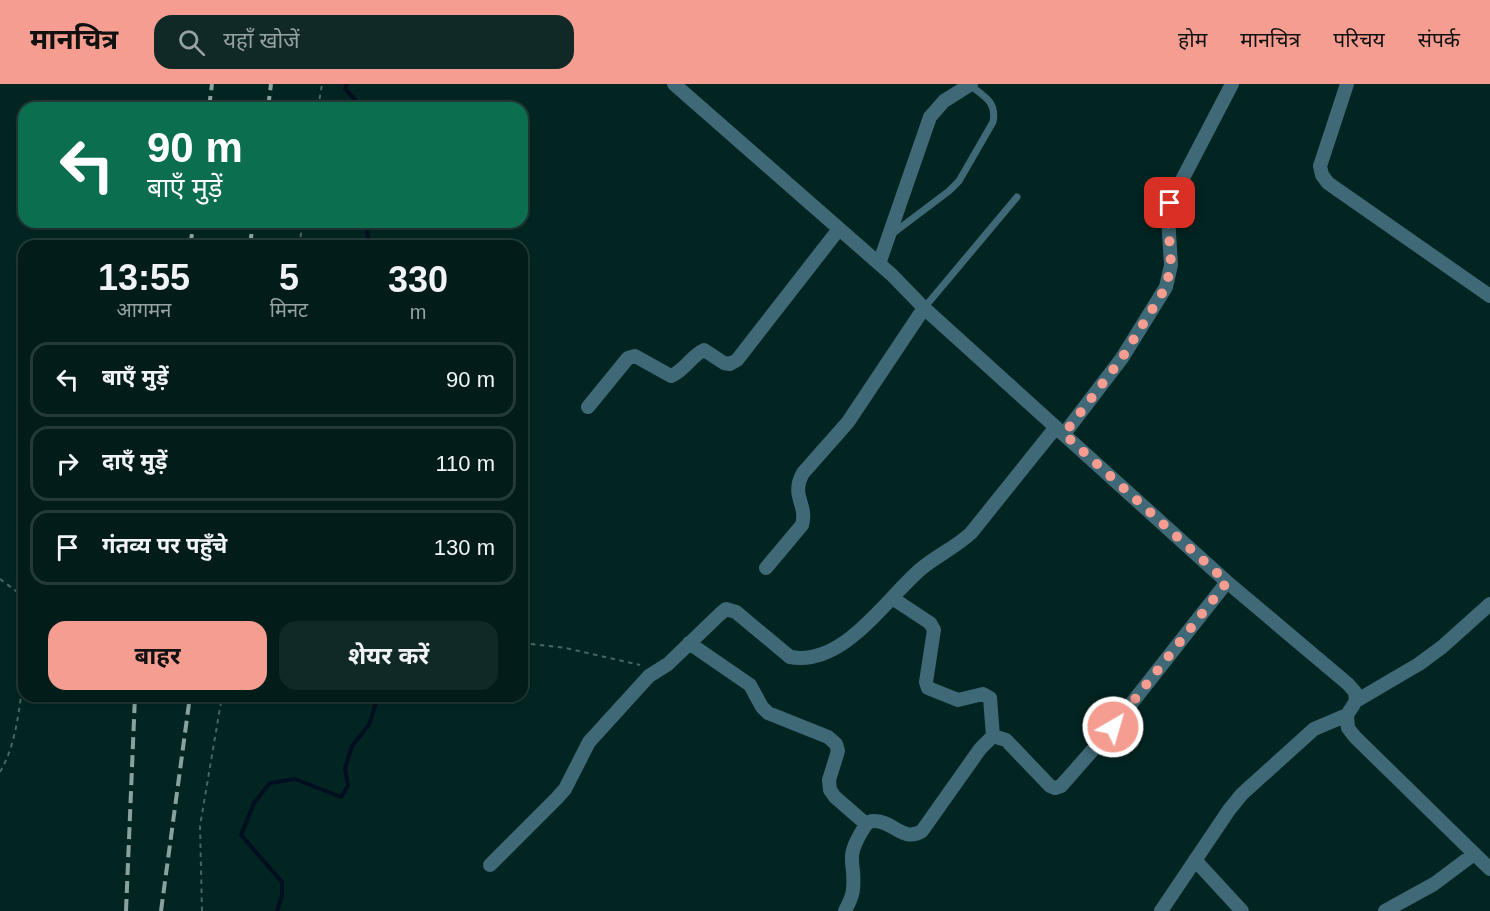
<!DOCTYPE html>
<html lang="hi">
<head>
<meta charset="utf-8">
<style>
	:root { --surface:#021c1a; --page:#102927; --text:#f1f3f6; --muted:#96a1a2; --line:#233a39; --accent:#f59d90 }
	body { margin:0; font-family:Helvetica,"Noto Sans Devanagari",sans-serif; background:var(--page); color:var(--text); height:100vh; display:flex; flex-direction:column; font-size:22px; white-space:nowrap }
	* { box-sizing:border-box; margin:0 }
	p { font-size:20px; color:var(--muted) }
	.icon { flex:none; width:33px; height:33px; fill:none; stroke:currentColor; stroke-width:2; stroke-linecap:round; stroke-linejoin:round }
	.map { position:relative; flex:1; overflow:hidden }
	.details { position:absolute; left:18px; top:156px; width:510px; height:462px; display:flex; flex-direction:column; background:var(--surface); border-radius:18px; box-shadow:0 2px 4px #0004,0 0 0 2px var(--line) }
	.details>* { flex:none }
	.guide { position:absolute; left:18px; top:18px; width:510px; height:126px; border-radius:18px; box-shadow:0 2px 4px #0004,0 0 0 2px var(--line); background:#0b6e4f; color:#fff; overflow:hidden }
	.pin { position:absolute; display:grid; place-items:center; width:51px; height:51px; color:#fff; margin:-26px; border-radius:12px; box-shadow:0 3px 9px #0006 }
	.me { position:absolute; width:66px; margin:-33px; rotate:38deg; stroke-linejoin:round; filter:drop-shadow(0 0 4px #0008) }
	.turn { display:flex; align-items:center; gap:21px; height:126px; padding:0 30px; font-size:27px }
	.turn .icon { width:78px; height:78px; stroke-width:2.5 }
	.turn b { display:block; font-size:42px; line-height:51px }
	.eta { display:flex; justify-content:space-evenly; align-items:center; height:102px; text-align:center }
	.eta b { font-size:36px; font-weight:700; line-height:42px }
	.action { display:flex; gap:12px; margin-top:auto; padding:12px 30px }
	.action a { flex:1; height:69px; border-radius:18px; background:var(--accent); color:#111; font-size:24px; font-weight:700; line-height:69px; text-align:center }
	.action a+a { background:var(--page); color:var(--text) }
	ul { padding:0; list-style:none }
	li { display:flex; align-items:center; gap:18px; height:75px; margin:0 12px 9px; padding:0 18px; border:3px solid var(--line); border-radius:18px }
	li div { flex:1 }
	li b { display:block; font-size:22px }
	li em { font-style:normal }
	header { display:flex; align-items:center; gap:36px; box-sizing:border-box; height:84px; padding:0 30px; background:var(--accent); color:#111 }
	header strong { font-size:28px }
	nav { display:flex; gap:33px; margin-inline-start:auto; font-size:21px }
	.search { width:420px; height:54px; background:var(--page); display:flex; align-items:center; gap:15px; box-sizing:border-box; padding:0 21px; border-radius:18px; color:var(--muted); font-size:22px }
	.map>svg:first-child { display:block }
</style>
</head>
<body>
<header>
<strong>मानचित्र</strong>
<div class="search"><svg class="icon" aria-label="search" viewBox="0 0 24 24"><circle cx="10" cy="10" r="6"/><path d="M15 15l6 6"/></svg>यहाँ खोजें</div>
<nav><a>होम</a><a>मानचित्र</a><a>परिचय</a><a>संपर्क</a></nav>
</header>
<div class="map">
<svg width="1490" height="827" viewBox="0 0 1490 827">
	<rect width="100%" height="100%" fill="#022522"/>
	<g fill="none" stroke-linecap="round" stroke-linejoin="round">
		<path stroke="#000e20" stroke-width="4" d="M347,0L345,5L363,24
			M366,138L369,162
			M277,827L282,812V798L241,751L254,719L270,699L295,695L341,713L348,702L345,684L352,662L369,641L378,612"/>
		<path stroke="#486563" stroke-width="2" stroke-dasharray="4.5 4.5" stroke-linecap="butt" d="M318,24L322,0
			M299,162L303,138
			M0,495L24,513
			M522,559L566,564L640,581
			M0,688C17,659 19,624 24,590
			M202,827L200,742L222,612"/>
		<path stroke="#3f6976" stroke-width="7" d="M892,150L949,107L959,97L993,38C997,17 984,13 970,1
			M924,224L1017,113"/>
		<path stroke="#3f6976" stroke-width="14" d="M674,0L892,191L924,224L1227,498L1348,600L1355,608L1356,617L1347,631L1348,644L1355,653L1490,785
			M1347,0L1320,82L1322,91L1328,99L1490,212
			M879,180L930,33L944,17L971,0
			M588,323L628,274L635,272L671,292C685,286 691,272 704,266L724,279L730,280L737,276L839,145
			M1064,350L1122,274L1166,203L1171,181L1168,133L1170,119L1232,0
			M766,484L802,441C808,420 790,412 803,389L848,338L924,224
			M892,514L930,539L934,546L926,598L928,604L958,616L983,610L990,614L993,652
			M689,559L750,601L762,623L768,629L828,653L836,660L838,667L829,696L830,706L835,713L866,740
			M1356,617L1419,580L1442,563L1490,520
			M1195,776L1242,827
			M490,781L557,714L565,705L589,658L649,592L668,580L720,530L726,525L736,528L790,573C844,583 886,514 922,484C938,471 956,463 971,449L1056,343
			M845,827C848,820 853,813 853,805C856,777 844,777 862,747C865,742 868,736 875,737C893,737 903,759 922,747L980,665L993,652L1006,656L1050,702L1055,704L1061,702L1113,643L1227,498
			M1161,827L1229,726L1242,710L1314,645L1347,631
			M1385,827L1434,800L1474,770"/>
		<path stroke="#89a29f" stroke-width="4" stroke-dasharray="12 6" stroke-linecap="butt" d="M209,24L212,0
			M268,24L271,0
			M190,162L194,138
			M250,162L253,138
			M126,827L135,612
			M161,827L190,612"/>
	</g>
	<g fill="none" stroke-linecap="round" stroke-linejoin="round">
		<path stroke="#f59d90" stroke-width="10" stroke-dasharray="0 18" d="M1113,643L1227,498L1064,350L1122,274L1166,203L1171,181L1168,133L1170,119"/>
	</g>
</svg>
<div class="pin" style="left:1170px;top:119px;background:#d93025"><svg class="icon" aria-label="arrive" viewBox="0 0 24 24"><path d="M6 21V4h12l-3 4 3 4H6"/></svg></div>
<svg class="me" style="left:1113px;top:643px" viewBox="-20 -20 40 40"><circle r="17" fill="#f59d90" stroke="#fff" stroke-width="3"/><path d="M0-11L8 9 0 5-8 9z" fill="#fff"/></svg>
<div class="guide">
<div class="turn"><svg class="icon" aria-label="left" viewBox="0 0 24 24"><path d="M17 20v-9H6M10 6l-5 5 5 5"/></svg><div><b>90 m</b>बाएँ मुड़ें</div></div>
</div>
<section class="details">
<div class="eta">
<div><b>13:55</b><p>आगमन</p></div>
<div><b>5</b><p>मिनट</p></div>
<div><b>330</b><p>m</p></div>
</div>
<ul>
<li><svg class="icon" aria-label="left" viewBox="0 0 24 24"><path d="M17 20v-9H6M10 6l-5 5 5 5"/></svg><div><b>बाएँ मुड़ें</b></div><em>90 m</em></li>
<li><svg class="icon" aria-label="right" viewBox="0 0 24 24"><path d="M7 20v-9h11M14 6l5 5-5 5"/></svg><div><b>दाएँ मुड़ें</b></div><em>110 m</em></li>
<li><svg class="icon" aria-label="arrive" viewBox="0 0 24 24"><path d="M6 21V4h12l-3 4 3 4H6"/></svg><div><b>गंतव्य पर पहुँचे</b></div><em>130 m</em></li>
</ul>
<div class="action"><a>बाहर</a><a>शेयर करें</a></div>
</section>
</div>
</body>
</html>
